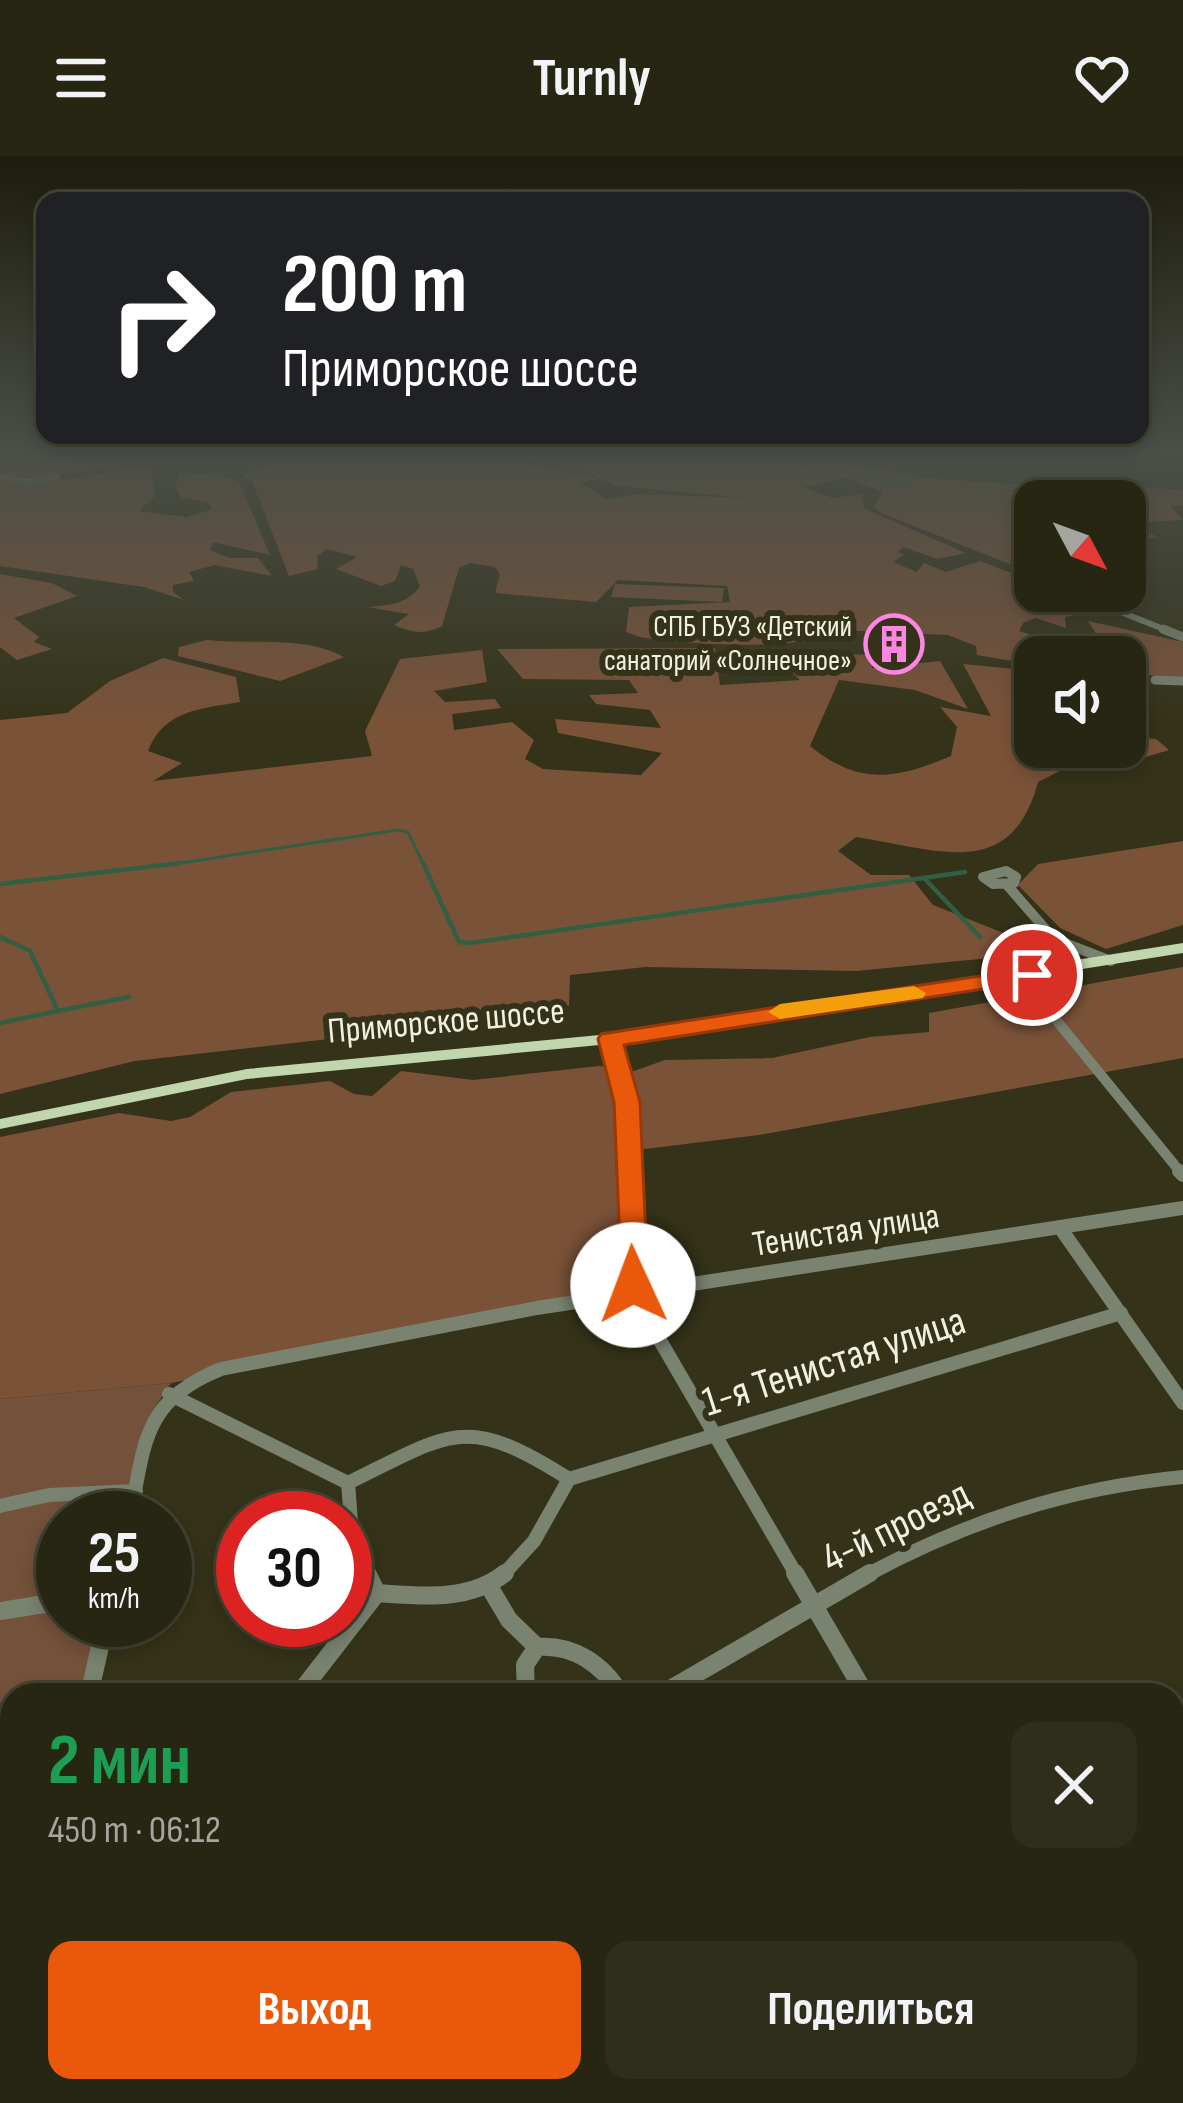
<!DOCTYPE html>
<html lang="ru">
<head>
<meta charset="utf-8">
<style>
	:root { --surface:#272612; --page:#2f2e1b; --text:#f1f3f6; --muted:#a4a59f; --line:#434332; --accent:#ea580c }
	body { margin:0; font-family:"Sofia Sans Condensed",sans-serif; background:var(--page); color:var(--text); height:100vh; display:flex; flex-direction:column; font-size:45px; white-space:nowrap }
	* { box-sizing:border-box; margin:0 }
	p { font-size:39px; color:var(--muted) }
	.icon { flex:none; width:66px; height:66px; fill:none; stroke:currentColor; stroke-width:2; stroke-linecap:round; stroke-linejoin:round }
	.map { position:relative; flex:1; overflow:hidden }
	.details { position:absolute; left:0px; top:1527px; width:1185px; height:420px; display:flex; flex-direction:column; background:var(--surface); border-radius:36px 36px 0 0; box-shadow:0 6px 18px #0003,0 0 0 3px var(--line) }
	.details>* { flex:none }
	.guide { position:absolute; left:36px; top:36px; width:1113px; height:252px; border-radius:24px; box-shadow:0 6px 18px #0003,0 0 0 3px var(--line); background:#202124; color:#fff; overflow:hidden }
	.needle { width:78px; rotate:131deg }
	.buttons { position:absolute; left:1014px; top:324px; display:grid; gap:24px }
	.buttons a { display:grid; place-items:center; width:132px; height:132px; border-radius:24px; background:var(--surface); box-shadow:0 6px 18px #0003,0 0 0 3px var(--line); font-size:60px }
	.speed { position:absolute; left:36px; top:1335px; display:flex; gap:24px; font-size:60px; font-weight:700; text-align:center }
	.speed>* { display:grid; place-content:center; width:156px; height:156px; border-radius:50%; background:var(--surface); box-shadow:0 6px 18px #0003,0 0 0 3px var(--line); line-height:1 }
	.speed small { font-size:30px; font-weight:400 }
	.speed .limit { border:18px solid #d22; background:#fff; color:#111 }
	.pin { position:absolute; display:grid; place-items:center; width:102px; height:102px; color:#fff; margin:-51px; border:6px solid #fff; border-radius:50%; box-shadow:0 3px 12px #0007 }
	.me { position:absolute; width:132px; margin:-66px; rotate:358deg; stroke-linejoin:round; filter:drop-shadow(0 0 9px #0008) }
	.turn { display:flex; align-items:center; gap:42px; height:252px; padding:0 48px; font-size:54px }
	.turn .icon { width:156px; height:156px; stroke-width:2.5 }
	.turn b { display:block; font-size:84px; line-height:102px }
	.round { display:grid; place-items:center; flex:none; width:126px; height:126px; border-radius:24px; background:var(--page) }
	.summary { display:flex; align-items:center; justify-content:space-between; height:204px; padding:0 48px }
	h1 { font-size:72px; font-weight:700; line-height:90px; color:#1e9e55 }
	.primary-button { display:flex; gap:24px; margin-top:auto; padding:24px 48px }
	.primary-button a { flex:1; height:138px; border-radius:24px; background:var(--accent); color:#fff; font-size:48px; font-weight:700; line-height:138px; text-align:center }
	.primary-button a+a { background:var(--page); color:var(--text) }
	header { display:flex; justify-content:space-between; align-items:center; height:156px; padding:0 48px; background:var(--surface); font-size:54px; font-weight:700 }
	.map>svg:first-child { display:block }
</style>
</head>
<body>
<header><svg class="icon" aria-label="menu" viewBox="0 0 24 24"><path d="M4 6h16M4 12h16M4 18h16"/></svg>Turnly<svg class="icon" aria-label="heart" viewBox="0 0 24 24"><path d="M12 20l-8-8c-3-5 5-10 8-4 3-6 11-1 8 4z"/></svg></header>
<div class="map">
<svg width="1183" height="1947" viewBox="0 0 1183 1947">
	<rect width="100%" height="100%" fill="#343218"/>
	<path fill="#73513a" d="M615,428L724,432L722,446L611,441Z
		M171,1227L154,1253L129,1362H63V1464H106L89,1539H12V1784L0,1798V1243Z"/>
	<path fill="#7a5238" d="M0,296H125L139,304L55,321L0,319Z
		M258,296H415L537,309L600,323L579,326L606,343L638,338L747,342L616,330L568,308L447,296H784L926,322L1028,329L1031,332L1009,334L1027,338L1140,331L1183,334V349L1170,350L1183,364L1135,367L1158,382L1125,383V345H1035V418L881,357L873,351L883,336L847,322L803,331L832,342L861,338L865,353L966,397L937,403L904,391L898,396L904,399L893,406L917,416L924,407L946,416L980,405L1035,426V435H1060L1104,453L1065,461L1066,472L1036,462L1023,467L1019,475L1063,489L1065,499L1093,491L1089,484L1098,481L1088,465L1183,486V521L1125,518V501H1035V509L977,499L976,490L948,479L838,474C802,497 684,488 640,481L626,476L629,451L730,446L727,430L618,424L596,446L495,437L500,418L495,411L470,407L459,412L442,470C423,479 413,477 394,469L409,458L367,451C388,449 407,449 420,430L413,413L401,409L395,425L381,430L336,413L357,401L327,393L317,400L318,413L289,420L252,325L243,320L286,302Z
		M150,311L155,340L139,355L187,361L213,353L208,346L182,342L175,331L180,317L221,319L239,326L270,399L213,386L210,394L229,402H258L272,420L215,409L189,416L194,425L173,429V436L184,444L144,431L0,410V322L54,324Z
		M0,418L52,427L77,440L14,462L39,481L34,486L52,493L17,504L0,491Z
		M207,484C252,489 304,479 344,501L280,525L178,500L179,491Z
		M715,492L720,529L800,524L783,508L733,509L737,494L871,499L872,512L940,505L968,553L915,534L839,524L810,590C859,630 897,623 951,600L957,571L940,551L991,560L963,508L1035,515V591H1125V580L1156,583L1169,594L1146,601L1086,602L1038,626C1011,727 937,693 856,681L838,695L871,719H909L933,749L1016,782L1000,801L856,815L646,811L570,819L569,850L488,865L135,905L0,938V564L67,557L110,525L163,502L236,521L240,546C200,553 164,554 148,595L182,607L153,625L372,600L365,575L400,503L482,494L487,526L434,535L445,546L495,543L501,552L452,558L454,574L512,566L534,584L525,603L543,613L641,619L662,597L558,577L555,563L661,572L650,554L596,548L589,539L638,537L629,524L523,523L497,493Z
		M1183,685V769L1106,793L1060,772L1018,729L1038,708Z
		M1183,811V902L759,979L629,995L633,1129L620,1140L171,1227L0,1243V981L119,957L171,965L190,961L231,936L330,925L354,938L372,940L401,915L473,924L599,910L634,915L665,904L772,902L870,881L929,876V857Z"/>
	<g fill="none" stroke-linecap="round" stroke-linejoin="round">
		<path stroke="#325f44" stroke-width="3" d="M738,296L911,329
			M161,710L398,674L408,676L424,710"/>
		<path stroke="#325f44" stroke-width="4.5" d="M423,707L459,786L470,787L965,716
			M924,722L980,781
			M0,728L181,707
			M0,781L30,795L58,855L129,841
			M0,867L58,855"/>
		<path stroke="#798370" stroke-width="6" d="M0,320L26,325L57,321
			M1086,442L1171,476"/>
		<path stroke="#798370" stroke-width="9" d="M1163,473L1183,481
			M1155,524L1183,525"/>
		<path stroke="#798370" stroke-width="10" d="M1006,715L1016,721L1014,727L993,728L983,721Z
			M1007,729L1054,783L1111,805
			M1036,818L1054,783
			M1021,821L1182,1018
			M610,883L627,945L629,1018"/>
		<path stroke="#798370" stroke-width="14" d="M629,1015L633,1138L797,1420
			M1179,1015L1183,1019
			M1061,1073L1183,1247
			M169,1238L348,1327
			M569,1323L1121,1157
			M0,1350L49,1339L136,1335
			M130,1362C145,1287 142,1245 221,1213L537,1152L1183,1052
			M368,1420L353,1391L348,1327C452,1276 465,1257 569,1323L534,1385L502,1420
			M865,1420C967,1365 1068,1332 1183,1321"/>
		<path stroke="#798370" stroke-width="18" d="M367,1417L377,1437C421,1440 469,1446 505,1417
			M795,1417L866,1539
			M490,1432L509,1464L537,1491C573,1488 603,1508 621,1539
			M0,1455L63,1445
			M89,1539L106,1464
			M298,1539L377,1437
			M526,1539L525,1509L537,1491
			M660,1539L870,1417
			M0,1585L12,1583
			M1173,1610L1183,1606
			M0,1828L12,1822
			M733,1935L738,1947
			M1086,1935L1093,1947
			M50,1947L57,1935
			M489,1947L492,1935"/>
		<path fill="#c1d5ae" fill-rule="evenodd" d="M1183,787V797L610,888L247,923L0,973V963L247,913L610,878Z"/>
	</g>
	<linearGradient id="sky" x2="0" y2="1"><stop stop-color="#1d1c0d"/><stop offset="0.52" stop-color="#4a4f48"/><stop offset="1" stop-color="#4a4f48" stop-opacity="0"/></linearGradient>
	<rect width="1183" height="569" fill="url(#sky)"/>
	<path fill="#ea580c" stroke="#983908" stroke-width="3" d="M1032,812L1040,814V824L624,889L640,946L648,1129L644,1136H622L614,946L598,883L601,878Z"/>
	<path fill="#f59e0b" d="M914,830L926,837L923,842L780,863L768,856L780,848Z"/>
	<defs>
		<g id="building-ring" transform="scale(3)"><circle r="9.5" fill="#343218" stroke="#fd86e1" stroke-width="1.5"/><path d="M-4-6H4V6H1V3H-1V6H-4ZM-2.5-4.3h1.7v1.8h-1.7ZM.8-4.3h1.7v1.8H.8ZM-2.5-1h1.7V.8h-1.7ZM.8-1h1.7V.8H.8Z" fill="#fd86e1"/></g>
	</defs>
	<g fill-rule="evenodd">
		<use href="#building-ring" x="894" y="488"/>
	</g>
	<g text-anchor="middle" dominant-baseline="central" stroke-width="12" stroke-linejoin="round" paint-order="stroke">
		<g font-size="30" fill="#f1f0e1" stroke="#343218" text-anchor="end">
			<text x="852" y="471">СПБ ГБУЗ «Детский<tspan x="852" dy="34">санаторий «Солнечное»</tspan></text>
		</g>
		<g font-size="36" fill="#f1f0e1" stroke="#343218">
			<text transform="translate(446 866) rotate(-5)">Приморское шоссе</text>
			<text transform="translate(846 1075) rotate(-9)">Тенистая улица</text>
		</g>
		<g font-size="42" fill="#f1f0e1" stroke="#343218">
			<text transform="translate(834 1206) rotate(-18)">1-я Тенистая улица</text>
			<text transform="translate(896 1371) rotate(-26)">4-й проезд</text>
		</g>
	</g>
</svg>
<div class="buttons">
<a><svg class="needle" viewBox="-14 -14 28 28"><path d="M0-13l5 13h-10z" fill="#e53935"/><path d="M0 13l5-13h-10z" fill="#a4a59f"/></svg></a>
<a><svg class="icon" aria-label="sound" viewBox="0 0 24 24"><path d="M4 9h4l5-4v14l-5-4H4zM17 9q2 3 0 6"/></svg></a>
</div>
<div class="speed"><div>25<small>km/h</small></div><div class="limit">30</div></div>
<div class="pin" style="left:1032px;top:819px;background:#d93025"><svg class="icon" aria-label="arrive" viewBox="0 0 24 24"><path d="M6 21V4h12l-3 4 3 4H6"/></svg></div>
<svg class="me" style="left:633px;top:1129px" viewBox="-20 -20 40 40"><circle r="19" fill="#fff"/><path d="M0-13L10 11 0 6-10 11z" fill="#ea580c"/></svg>
<div class="guide">
<div class="turn"><svg class="icon" aria-label="right" viewBox="0 0 24 24"><path d="M7 20v-9h11M14 6l5 5-5 5"/></svg><div><b>200 m</b>Приморское шоссе</div></div>
</div>
<section class="details">
<div class="summary"><div><h1>2 мин</h1><p>450 m · 06:12</p></div><a class="round"><svg class="icon" aria-label="close" viewBox="0 0 24 24"><path d="M6 6l12 12M18 6L6 18"/></svg></a></div>
<div class="primary-button"><a>Выход</a><a>Поделиться</a></div>
</section>
</div>
</body>
</html>
